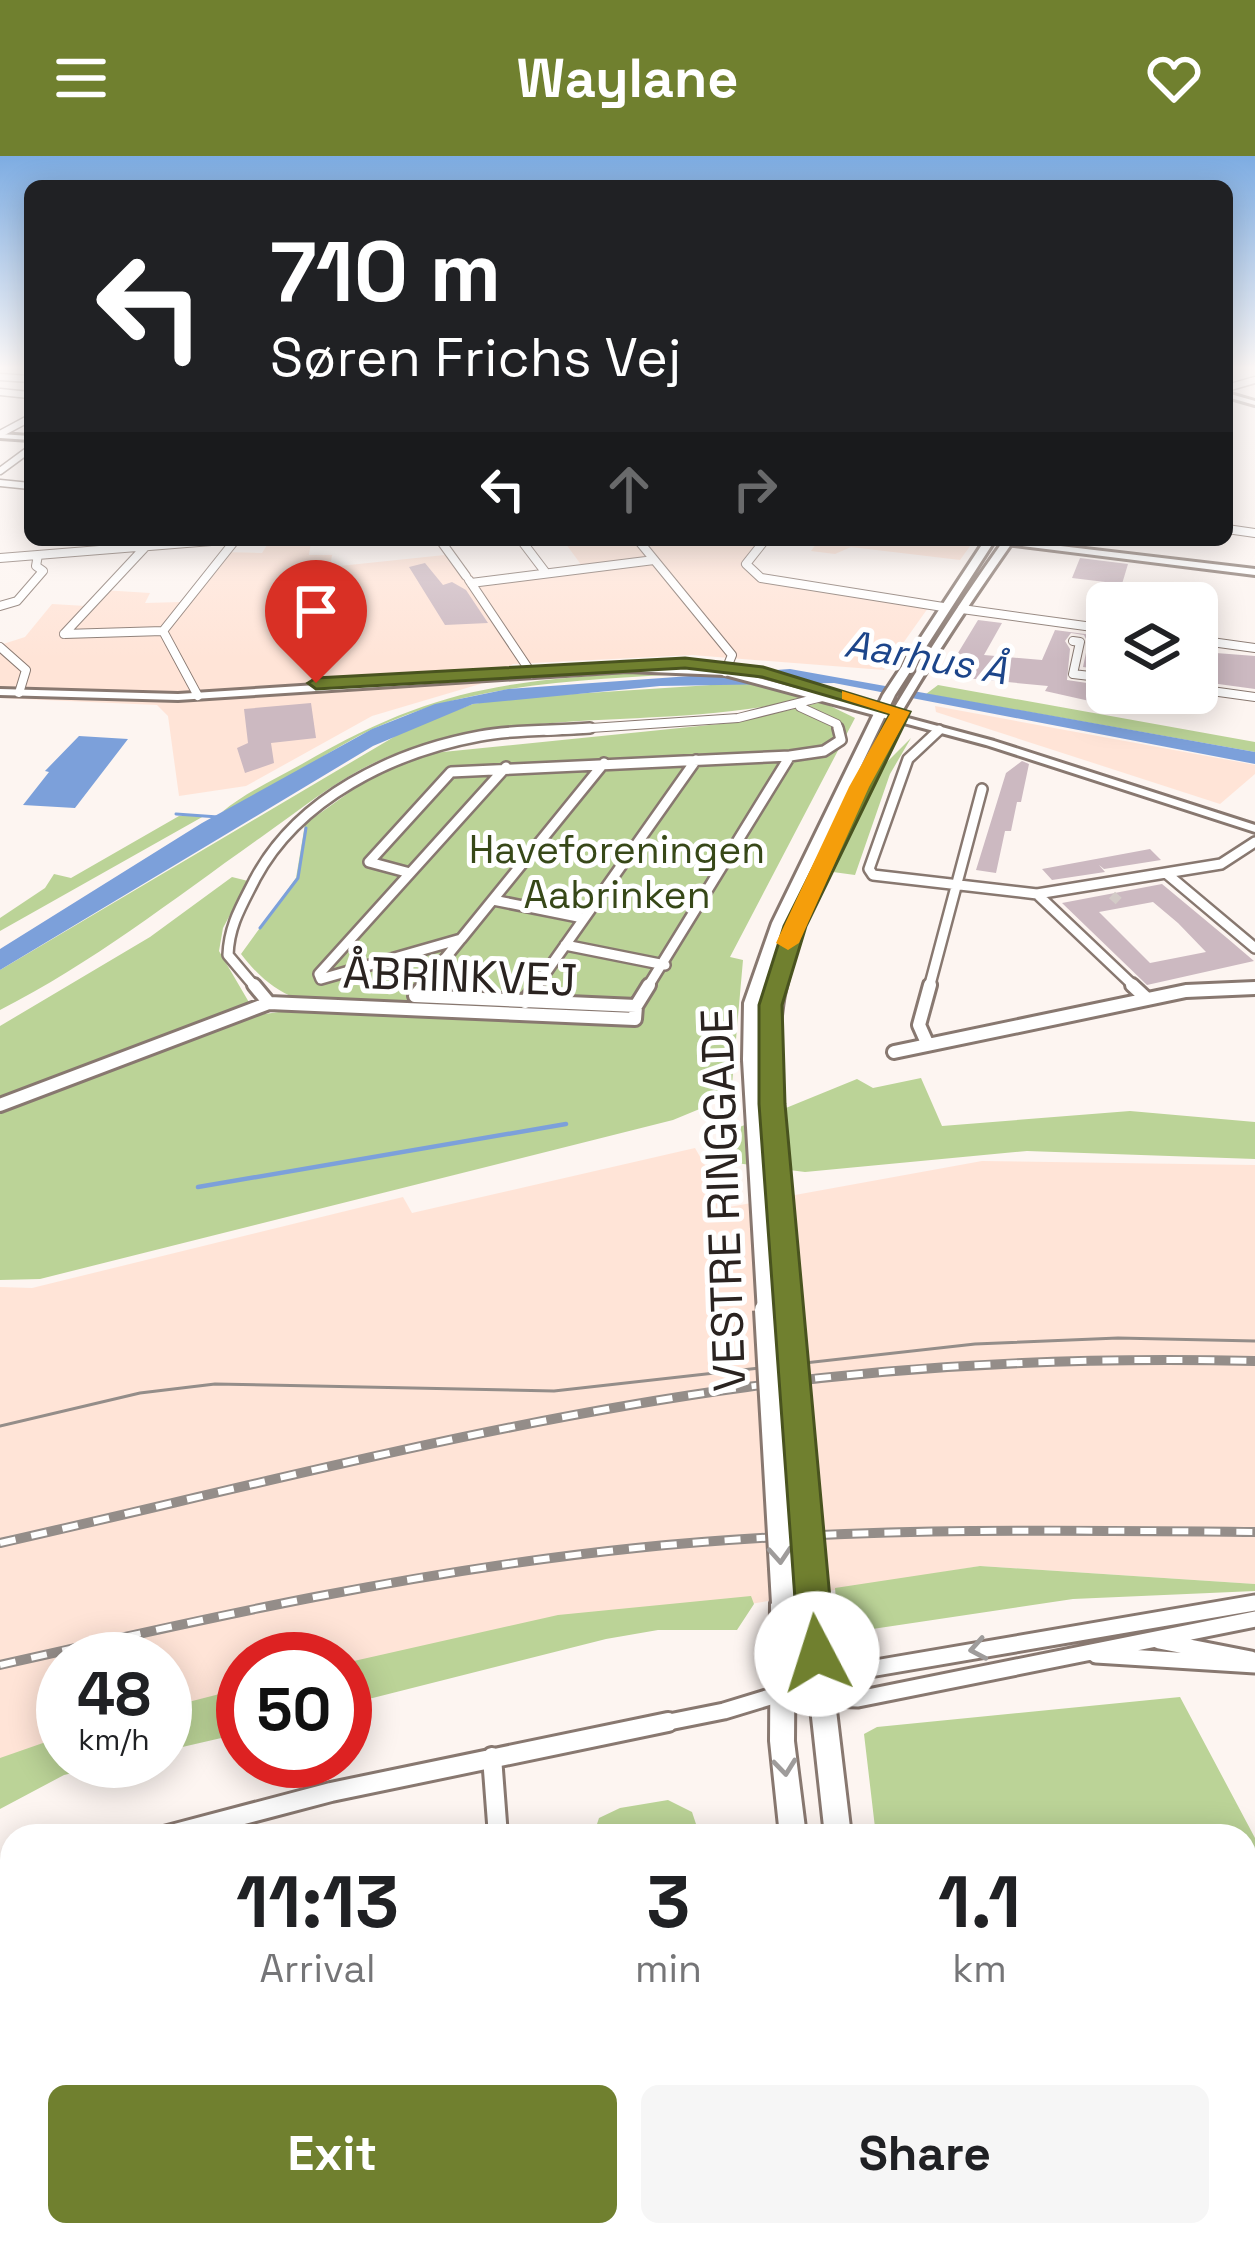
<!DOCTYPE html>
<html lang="en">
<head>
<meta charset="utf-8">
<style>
	:root { --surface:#fff; --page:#f6f6f6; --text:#202124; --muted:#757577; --accent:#70802f }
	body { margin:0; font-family:"Space Grotesk",sans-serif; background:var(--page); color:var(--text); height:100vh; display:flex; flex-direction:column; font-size:45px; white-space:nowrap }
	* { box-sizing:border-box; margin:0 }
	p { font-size:39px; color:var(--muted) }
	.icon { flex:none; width:66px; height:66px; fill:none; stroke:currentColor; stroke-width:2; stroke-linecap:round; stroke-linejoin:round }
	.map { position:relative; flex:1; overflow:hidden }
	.side { position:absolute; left:0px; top:1668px; width:1257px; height:423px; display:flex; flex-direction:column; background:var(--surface); border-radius:36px 36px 0 0; box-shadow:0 6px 30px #0003 }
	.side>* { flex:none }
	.hud { position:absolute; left:24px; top:24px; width:1209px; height:366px; border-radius:18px; box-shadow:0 6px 30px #0003; background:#202124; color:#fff; overflow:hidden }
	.controls { position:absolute; left:1086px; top:426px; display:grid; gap:24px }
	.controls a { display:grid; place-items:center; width:132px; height:132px; border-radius:18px; background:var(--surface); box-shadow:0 6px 30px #0003; font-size:60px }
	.speed { position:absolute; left:36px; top:1476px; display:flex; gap:24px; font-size:60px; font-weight:700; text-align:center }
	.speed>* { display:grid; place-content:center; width:156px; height:156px; border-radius:50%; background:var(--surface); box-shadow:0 6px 30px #0003; line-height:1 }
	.speed small { font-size:30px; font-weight:400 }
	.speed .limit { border:18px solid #d22; background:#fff; color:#111 }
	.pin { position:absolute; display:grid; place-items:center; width:102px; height:102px; color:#fff; margin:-123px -51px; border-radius:50% 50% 50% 0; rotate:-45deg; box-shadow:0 0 12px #0007 }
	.pin .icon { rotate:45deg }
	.me { position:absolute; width:132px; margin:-66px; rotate:355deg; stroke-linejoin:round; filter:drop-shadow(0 0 9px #0008) }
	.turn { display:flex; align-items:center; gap:42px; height:252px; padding:0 48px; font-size:54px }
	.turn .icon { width:156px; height:156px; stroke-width:2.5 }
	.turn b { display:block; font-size:84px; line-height:102px }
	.lanes { display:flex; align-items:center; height:114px; padding:0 48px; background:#0003; justify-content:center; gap:60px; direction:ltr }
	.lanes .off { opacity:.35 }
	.eta { display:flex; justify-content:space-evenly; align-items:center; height:204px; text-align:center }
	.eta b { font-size:72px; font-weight:700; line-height:84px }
	.cta { display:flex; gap:24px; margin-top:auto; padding:24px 48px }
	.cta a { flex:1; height:138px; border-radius:18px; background:var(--accent); color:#fff; font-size:48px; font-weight:700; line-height:138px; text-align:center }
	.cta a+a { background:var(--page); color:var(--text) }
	header { display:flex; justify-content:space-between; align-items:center; height:156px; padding:0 48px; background:var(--accent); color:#fff; font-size:54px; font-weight:700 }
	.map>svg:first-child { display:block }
</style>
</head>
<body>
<header><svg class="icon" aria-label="menu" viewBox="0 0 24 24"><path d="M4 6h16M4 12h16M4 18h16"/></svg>Waylane<svg class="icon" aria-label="heart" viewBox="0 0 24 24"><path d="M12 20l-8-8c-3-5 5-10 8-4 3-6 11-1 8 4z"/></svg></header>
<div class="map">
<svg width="1255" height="2090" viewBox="0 0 1255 2090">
	<rect width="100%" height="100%" fill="#fdf5f1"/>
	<path fill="#ffe4d7" d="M563,384H769L752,409L758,418L933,445L884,514L692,499L513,508L480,528L372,560L246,630L179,640L168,560L157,549L0,542V489L25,481L52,448L86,450L102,434L150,437L145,447L181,446L220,396L262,397L269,386H311L309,399H332L330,411L454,398L476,424L582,410Z
		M819,384H958L973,386L960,404L851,391L835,398L811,395Z
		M935,550L1234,605L1255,609V618L1220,648L936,556Z
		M695,992L729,1051L982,1005L1255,1009V1428L980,1410L345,1515V1503H243V1541L165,1561V1503H63V1588L0,1612V1131L32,1132L403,1041L412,1057Z"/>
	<path fill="#bbd397" d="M648,516L700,517C591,524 476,525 375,572C323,596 276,635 222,656C245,637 275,623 302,608C431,533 501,525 648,516Z
		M757,526L807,542C673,575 530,549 400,596C348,614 304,651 260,682C175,742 93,807 0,854V814L409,572L473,548L511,542Z
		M938,529L1255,586V596L926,538Z
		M822,546L855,562L730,801L743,804L731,940L673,964L40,1123L0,1124V958L243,861L300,853L641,866C601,845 455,840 405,844C334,850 289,861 241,798L296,722L305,668L372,620L423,598L739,566Z
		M911,582L890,618L855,719L833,716L885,608Z
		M179,660H204L0,775V762L45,732L54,718L71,722Z
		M232,721L248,725L223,772L219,795L250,848L0,944V870L150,781Z
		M921,922L942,970L1130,955L1255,966V1003L1027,995L805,1016L736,1007L725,977L857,923L873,932Z
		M980,1410L1255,1428V1435L1073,1443L839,1478L835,1432Z
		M751,1440L754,1448L737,1474H658L606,1483L345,1549V1507L558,1459Z
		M243,1532V1577L165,1595V1552Z
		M1180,1541L1255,1682V1769L1245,1770V1680H876L864,1578L877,1571Z
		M63,1580V1605H124L64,1619L0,1653V1602Z
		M668,1644L692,1656L700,1680H593L599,1662L620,1652Z
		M12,1838V2079H390L393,2090H0V1865Z
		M630,2079H749L751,2090H631Z
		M1074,2079H1238L1219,2090H1084Z"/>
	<path fill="#7ca0da" d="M790,513L1255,596V608L834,527L660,530L473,548L373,590L0,814V793L202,667L372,573L435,548L508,533Z
		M79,580L128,583L75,652L23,649L49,616L45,615Z"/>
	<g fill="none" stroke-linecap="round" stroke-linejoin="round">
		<path stroke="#7ca0da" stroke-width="3" d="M176,658L218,661
			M260,772L298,722L306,672"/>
		<path stroke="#7ca0da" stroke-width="4.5" d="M198,1031L566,968"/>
	</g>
	<path fill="#ccb9c1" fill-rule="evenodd" d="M1080,402L1128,408L1122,428L1072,422Z
		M425,407L443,429L452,426L466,434L488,467L445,469L409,411Z
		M978,464L1002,467L984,499L1042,504L1055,474L1107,481L1103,510L1107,514L1083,511L1088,487L1084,479L1071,477L1065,485L1070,493L1067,524L1107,530V535L1100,534L1094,546L1045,535L1048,530L944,520Z
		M1216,497L1255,500V533L1211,527Z
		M1116,537H1190L1191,538L1187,556L1116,545Z
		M311,547L316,582L271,587L274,607L245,617L237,592L248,587L244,553Z
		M1022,605L1029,608L1021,646H1017L1011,675H1005L996,717L976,714L1006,617Z
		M1150,693L1161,704L1104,713L1099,709L1105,716L1052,724L1042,713Z
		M1162,728L1227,782L1254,805L1147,829L1062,747ZM1153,746L1178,767L1206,796L1150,807L1099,756Z"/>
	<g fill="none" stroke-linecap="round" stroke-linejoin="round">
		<path stroke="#d3cbc7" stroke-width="9" stroke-dasharray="9 4.5" stroke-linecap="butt" d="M1112,739L1122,748"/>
		<g stroke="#887870" stroke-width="9">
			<path id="minor-far5" d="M0,221L30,223
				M1227,232L1255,224
				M0,236L29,239
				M0,278L30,262
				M0,315L30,293
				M0,327L30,330"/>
		</g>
		<g stroke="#887870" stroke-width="10">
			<path id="minor-far4" d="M1227,373L1255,377
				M244,384H259
				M440,384L466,420
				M521,384L546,417
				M638,384L732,499L725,516
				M765,384L746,408L761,422L943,451
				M0,402L224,384
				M469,424L532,518
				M471,427L654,404
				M0,450L17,445L43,415L36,410L38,399
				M962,453L1107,473
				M64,478L149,387
				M64,478L163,475
				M1197,484L1255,492
				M1073,485L1080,486L1073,518L1107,522
				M0,491L26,514L19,537
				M1197,517L1203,485
				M1197,533L1255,541
				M198,540L163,475L233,387
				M800,551L837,568L839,575
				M547,575L738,562L826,540"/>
		</g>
		<g stroke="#887870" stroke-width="14">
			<path id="minor-far3" d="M939,574L908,603L869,713L873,719L1037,738L1221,708L1255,686
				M506,611L319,818L321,823L461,783L604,607
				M410,717L369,706L451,616L790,600L824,595L841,584L838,572
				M1167,718L1255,792
				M1037,738L1136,832
				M493,744L583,762
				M565,789L665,809
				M256,832L228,799C229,769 242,749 255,723C298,642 393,596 480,580C515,573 554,575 590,572
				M421,832L460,784
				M535,832L696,604
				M647,832L790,600
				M929,832L982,633"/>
		</g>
		<g stroke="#887870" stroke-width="18">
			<path id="minor-far2" d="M254,829L269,847
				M424,829L415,840L636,850L649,829
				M1132,829L1147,843
				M525,846L537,829
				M927,887L919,869L930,829
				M894,896L1186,835L1255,832
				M0,949L269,847L635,863L636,850"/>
		</g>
		<g stroke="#887870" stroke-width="21">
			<path id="minor-far1" d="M1159,1485L1251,1503
				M1096,1499L1255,1509
				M789,1541L858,1543L1255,1463
				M654,1569L724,1555L852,1516L1255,1447"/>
		</g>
		<g stroke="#887870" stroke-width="24">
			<path id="minor" d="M492,1601L498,1680
				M164,1680L331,1636L668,1566
				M0,1726L12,1722
				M519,2079L520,2090"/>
		</g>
		<g stroke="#887870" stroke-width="6">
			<path id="tertiary" d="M1227,237L1255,245V249L1227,241Z
				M0,278L30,280V284L0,282Z
				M985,384H1009L1255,413V419L989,386Z
				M627,509L728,514L994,585L1255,669V676L986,589L725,519L627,515L178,544L0,539V533L178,538Z"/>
		</g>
		<g stroke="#887870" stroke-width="6">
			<path id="secondary" d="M985,384H995L895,539L858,616C902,535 951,459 1004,384H1014C918,521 820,673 784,839C780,860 779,882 777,903L769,908L761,903L768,843L786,776L807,723L786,767L760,847L759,904L757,907H745L743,904L744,847L772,767L883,539Z
				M783,1437L791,1440L795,1447L794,1585L806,1680H780L770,1585L771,1447L775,1440Z
				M814,1460L822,1463L826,1470L851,1680H825L802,1470L806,1463Z
				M847,2079H877L880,2090H848Z
				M901,2079H931L935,2090H903Z"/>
		</g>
		<use href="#minor-far5" stroke="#fff" stroke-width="6"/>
		<use href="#minor-far4" stroke="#fff" stroke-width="8"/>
		<use href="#minor-far3" stroke="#fff" stroke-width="9"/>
		<use href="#minor-far2" stroke="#fff" stroke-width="12"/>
		<use href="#minor-far1" stroke="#fff" stroke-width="15"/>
		<use href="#minor" stroke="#fff" stroke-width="18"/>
		<use href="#tertiary" fill="#fff" fill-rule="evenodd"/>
		<use href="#secondary" fill="#fff" fill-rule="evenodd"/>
		<path stroke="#948d89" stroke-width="3" d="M0,1270L140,1237L215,1228L554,1235L975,1188L1118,1182L1255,1185"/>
		<g stroke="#948d89" stroke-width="10">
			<path id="rail" d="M0,1387C248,1331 495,1265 747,1231C916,1208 1085,1201 1255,1205
				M0,1509C210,1461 421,1414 636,1392C842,1371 1048,1374 1255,1376"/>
		</g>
		<use href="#rail" stroke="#fff" stroke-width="6" stroke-dasharray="16" stroke-linecap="butt"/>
		<g stroke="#887870" stroke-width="22" stroke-linecap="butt">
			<path id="secondary-bridge-far1" d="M769,903L789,1157
				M751,904L766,1157"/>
		</g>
		<g stroke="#887870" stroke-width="28" stroke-linecap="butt">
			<path id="secondary-bridge" d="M766,1154L783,1447
				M789,1154L814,1470"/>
		</g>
		<use href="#secondary-bridge-far1" stroke="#fff" stroke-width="16"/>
		<use href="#secondary-bridge" stroke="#fff" stroke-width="22"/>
	</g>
	<defs><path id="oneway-chevron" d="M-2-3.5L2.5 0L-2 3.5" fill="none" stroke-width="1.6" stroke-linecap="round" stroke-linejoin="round" transform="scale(3)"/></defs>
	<g stroke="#9f9c9b">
		<use href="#oneway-chevron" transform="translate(780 1399) rotate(86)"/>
		<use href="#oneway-chevron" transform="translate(978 1493) rotate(170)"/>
		<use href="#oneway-chevron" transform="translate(785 1611) rotate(84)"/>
	</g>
	<linearGradient id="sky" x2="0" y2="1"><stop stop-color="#7dace2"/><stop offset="0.42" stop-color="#fefaf9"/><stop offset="1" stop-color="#fefaf9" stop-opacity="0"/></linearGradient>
	<rect width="1255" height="504" fill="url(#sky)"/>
	<path fill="#70802f" stroke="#49531f" stroke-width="3" d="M685,502L763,511L910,556L806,770L782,849L785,948L835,1498L830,1510L817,1514L804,1510L799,1498L759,948V849L784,770L890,558L762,521L685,512L316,533L308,527L316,522Z"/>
	<path fill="#f59e0b" d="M842,535L910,556L869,631L799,787L788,794L776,787L849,631L890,558L842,543Z"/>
	<g text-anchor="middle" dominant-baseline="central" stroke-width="10" stroke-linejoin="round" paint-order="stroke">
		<g font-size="39" font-style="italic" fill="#1c458a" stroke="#fff">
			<text transform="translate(926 501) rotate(10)">Aarhus Å</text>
		</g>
		<g font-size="39" fill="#374818" stroke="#fff">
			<text x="617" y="693">Haveforeningen<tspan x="617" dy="45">Aabrinken</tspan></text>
		</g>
		<g font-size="45" fill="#2a2320" stroke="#fff">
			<text transform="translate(460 820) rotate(2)">ÅBRINKVEJ</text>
			<text transform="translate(723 1044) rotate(-92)">VESTRE RINGGADE</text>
		</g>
	</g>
</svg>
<div class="controls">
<a><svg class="icon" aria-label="layers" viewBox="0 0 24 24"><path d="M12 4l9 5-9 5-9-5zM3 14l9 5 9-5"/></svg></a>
</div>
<div class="speed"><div>48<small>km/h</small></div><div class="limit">50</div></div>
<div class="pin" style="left:316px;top:527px;background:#d93025"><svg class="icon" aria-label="arrive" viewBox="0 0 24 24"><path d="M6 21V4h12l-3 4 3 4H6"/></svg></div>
<svg class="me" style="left:817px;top:1498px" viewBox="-20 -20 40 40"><circle r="19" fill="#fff"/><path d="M0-13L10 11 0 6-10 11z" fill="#70802f"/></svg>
<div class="hud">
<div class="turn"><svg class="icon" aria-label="left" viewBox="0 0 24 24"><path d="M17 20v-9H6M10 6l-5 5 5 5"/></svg><div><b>710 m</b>Søren Frichs Vej</div></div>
<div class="lanes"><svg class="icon" aria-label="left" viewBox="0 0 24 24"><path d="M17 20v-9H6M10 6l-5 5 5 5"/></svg><svg class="icon off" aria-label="ahead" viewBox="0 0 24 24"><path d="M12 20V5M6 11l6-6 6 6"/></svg><svg class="icon off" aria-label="right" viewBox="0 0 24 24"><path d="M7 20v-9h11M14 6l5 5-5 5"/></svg></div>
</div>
<section class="side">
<div class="eta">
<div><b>11:13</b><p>Arrival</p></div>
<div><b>3</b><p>min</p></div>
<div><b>1.1</b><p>km</p></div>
</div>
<div class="cta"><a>Exit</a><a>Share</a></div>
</section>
</div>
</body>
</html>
